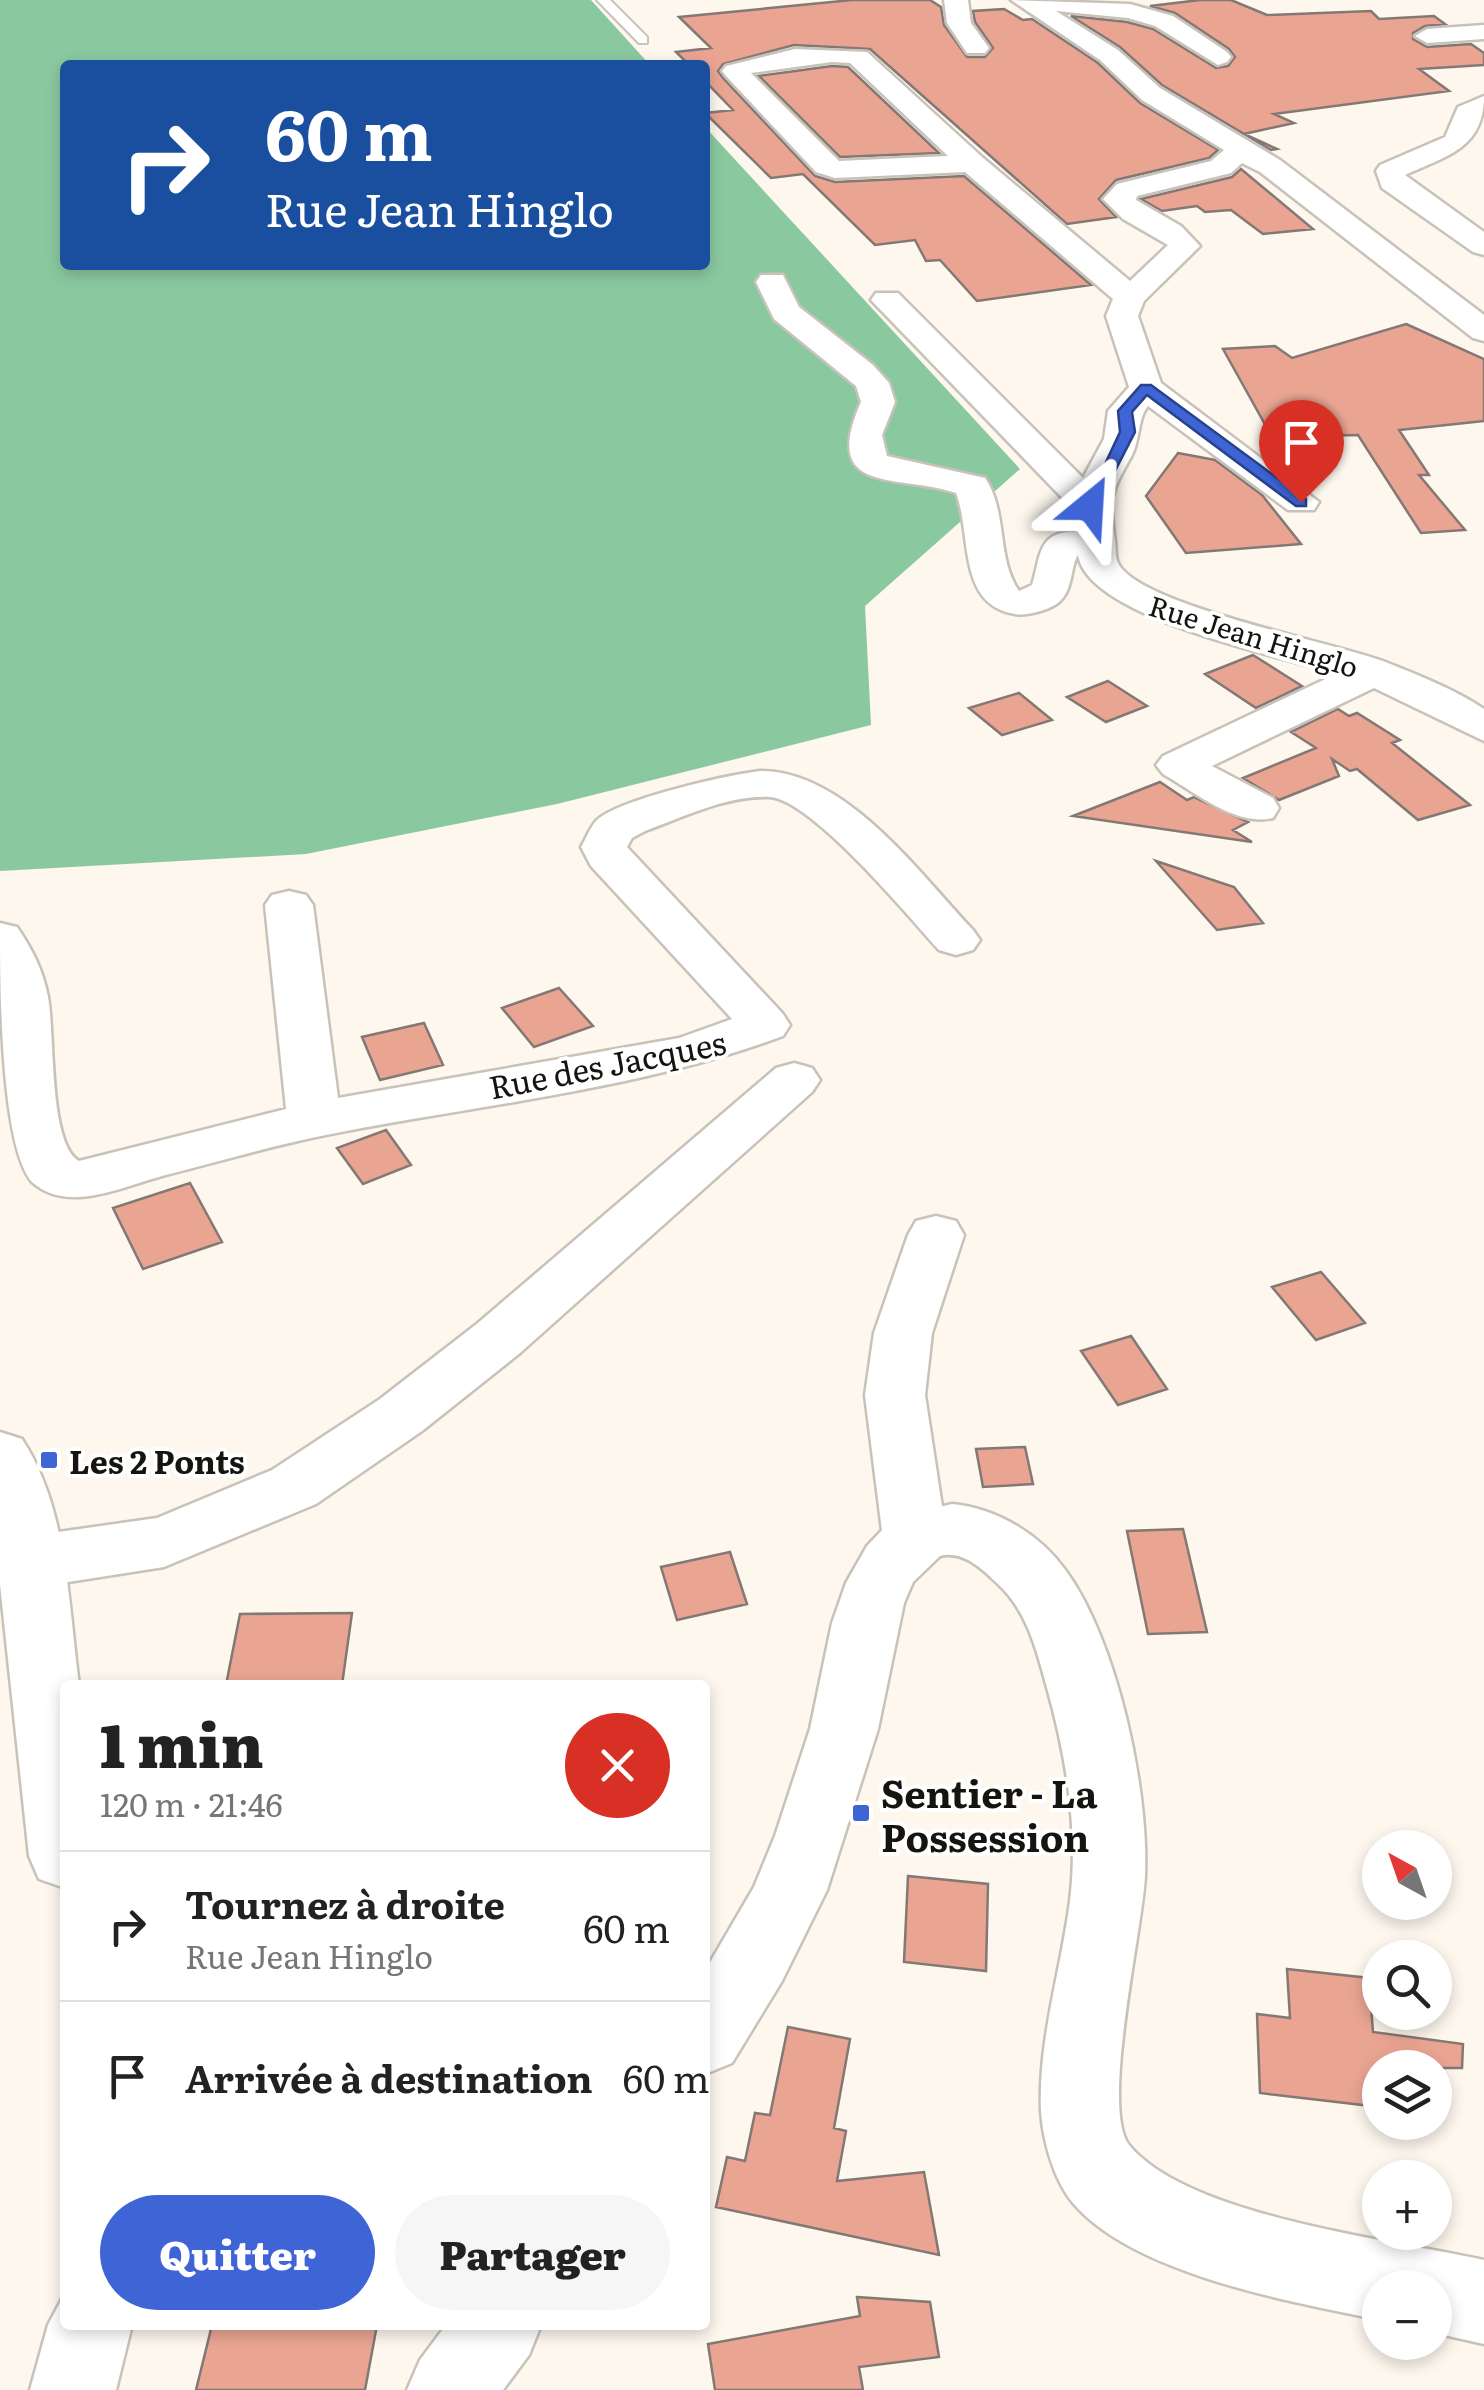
<!DOCTYPE html>
<html lang="fr">
<head>
<meta charset="utf-8">
<style>
	:root { --surface:#fff; --page:#f6f6f6; --text:#222; --muted:#767676; --line:#e0e0e0; --accent:#3e64d6 }
	body { margin:0; font-family:Literata,serif; background:var(--page); color:var(--text); height:100vh; display:flex; flex-direction:column; font-size:38px; white-space:nowrap }
	* { box-sizing:border-box; margin:0 }
	p { font-size:32px; color:var(--muted) }
	.icon { flex:none; width:55px; height:55px; fill:none; stroke:currentColor; stroke-width:2; stroke-linecap:round; stroke-linejoin:round }
	.map { position:relative; flex:1; overflow:hidden }
	.drawer { position:absolute; left:60px; top:1680px; width:650px; height:650px; display:flex; flex-direction:column; background:var(--surface); border-radius:10px; box-shadow:0 5px 15px #0003 }
	.drawer>* { flex:none }
	.hud { position:absolute; left:60px; top:60px; width:650px; height:210px; border-radius:10px; box-shadow:0 5px 15px #0003; background:#1a4fa0; color:#fff; overflow:hidden }
	.needle { width:65px; rotate:320deg }
	.buttons { position:absolute; left:1362px; top:1830px; display:grid; gap:20px }
	.buttons a { display:grid; place-items:center; width:90px; height:90px; border-radius:50%; background:var(--surface); box-shadow:0 5px 15px #0003; font-size:50px }
	.pin { position:absolute; display:grid; place-items:center; width:85px; height:85px; color:#fff; margin:-102px -42px; border-radius:50% 50% 50% 0; rotate:-45deg; box-shadow:0 0 10px #0007 }
	.pin .icon { rotate:45deg }
	.me { position:absolute; width:110px; margin:-55px; rotate:27deg; stroke-linejoin:round; filter:drop-shadow(0 0 8px #0008) }
	.turn { display:flex; align-items:center; gap:35px; height:210px; padding:0 40px; font-size:45px }
	.turn .icon { width:130px; height:130px; stroke-width:2.5 }
	.turn b { display:block; font-size:70px; line-height:85px }
	.round { display:grid; place-items:center; flex:none; width:105px; height:105px; border-radius:52px; background:var(--page) }
	.headline { display:flex; align-items:center; justify-content:space-between; height:170px; padding:0 40px }
	h1 { font-size:60px; font-weight:800; line-height:75px }
	.action { display:flex; gap:20px; margin-top:auto; padding:20px 40px }
	.action a { flex:1; height:115px; border-radius:60px; background:var(--accent); color:#fff; font-size:40px; font-weight:800; line-height:115px; text-align:center }
	.action a+a { background:var(--page); color:var(--text) }
	ul { padding:0; list-style:none }
	li { display:flex; align-items:center; gap:30px; height:150px; padding:0 40px; border-top:2px solid var(--line) }
	li div { flex:1 }
	li b { display:block; font-size:38px }
	li em { font-style:normal }
	.map>svg:first-child { display:block }
</style>
</head>
<body>
<div class="map">
<svg width="1484" height="2390" viewBox="0 0 1484 2390">
	<rect width="100%" height="100%" fill="#fdf7ee"/>
	<path fill="#8ac9a0" d="M0,0H591L650,65H65V265H705V127L1020,469L865,606L871,725L557,804L306,854L0,871Z"/>
	<path fill="#eaa592" stroke="#837875" stroke-width="2.5" d="M852,0H930L941,7L944,25L967,57H985L993,48L975,22L973,11L1004,9L1023,20L1032,19L1098,63L1140,103L1218,150L1209,158L1116,180L1099,199L1116,217L1067,224L870,49L794,45L723,64L718,71L723,78L815,176L835,182L964,176L1091,285L977,301L940,260L926,261L915,240L875,245L803,174L771,178L705,113L733,110L705,81V65H689L676,52L711,48L679,17Z
		M1200,0H1231L1267,15L1371,11L1379,19L1434,16L1445,24L1425,26L1413,33V39L1427,47L1471,44L1484,53V65L1419,69L1449,91L1274,114L1294,123L1244,134L1277,149L1271,150L1162,85L1120,47L1071,16L1127,22L1153,29L1216,68L1228,66L1235,57L1229,49L1175,13L1150,6Z
		M832,66L848,67L939,153L840,157L759,76Z
		M1241,169L1313,229L1263,234L1231,210L1205,212L1197,206L1162,211L1141,199L1232,177Z
		M1406,324L1484,359V421L1399,430L1429,475H1419L1465,530L1421,533L1358,435L1272,437L1223,349L1275,346L1292,358Z
		M1178,453L1215,460L1262,495L1301,544L1186,553L1146,496Z
		M1253,655L1302,686L1256,708L1205,674Z
		M1108,681L1147,706L1106,722L1067,697Z
		M1019,693L1052,720L1002,735L969,708Z
		M1338,709L1349,716L1357,713L1400,740L1392,743L1470,805L1418,820L1357,769L1350,771L1332,759L1339,776L1279,800L1243,778L1316,748L1291,732Z
		M1160,782L1187,800L1194,797L1248,822L1233,830L1252,842L1073,816Z
		M1156,861L1234,887L1263,923L1217,930Z
		M559,988L593,1026L534,1047L502,1008Z
		M424,1023L443,1065L380,1080L362,1037Z
		M386,1130L411,1165L363,1184L337,1148Z
		M190,1183L222,1242L143,1269L113,1208Z
		M1321,1272L1365,1323L1316,1340L1272,1287Z
		M1131,1336L1167,1389L1118,1405L1081,1351Z
		M1025,1447L1033,1484L983,1487L976,1449Z
		M1183,1529L1207,1632L1148,1634L1127,1531Z
		M730,1552L747,1604L677,1620L661,1567Z
		M352,1613L342,1685H226L240,1614Z
		M908,1876L988,1884L986,1971L904,1962Z
		M1287,1969L1369,1978L1373,2032L1463,2044L1462,2068H1380V2107L1260,2093L1257,2014L1290,2018Z
		M788,2027L850,2039L834,2128L846,2131L837,2181L924,2172L939,2255L716,2207L727,2157L745,2161L755,2113L770,2115Z
		M857,2297L930,2302L939,2357L859,2367L863,2390H715L708,2344L860,2316Z
		M212,2325H377L365,2390H196Z"/>
	<g fill="none" stroke-linecap="round" stroke-linejoin="round">
		<g stroke="#c8c2b9" stroke-width="4">
			<path id="service" d="M597,0H610L647,37V43H639Z"/>
		</g>
		<g stroke="#c8c2b9" stroke-width="5">
			<path id="minor" d="M944,0H968L971,23L989,48L985,53H967L947,23Z
				M1011,0L1130,4L1173,16L1227,52L1231,57L1227,62L1218,65L1155,26L1128,18L1056,11L1118,50L1160,88L1280,160L1484,315V341L1473,338L1260,172L1242,163L1231,173L1137,196L1136,200L1181,226L1200,246L1144,301L1138,316L1161,383L1319,502L1314,510H1288L1148,406C1138,417 1140,440 1132,455C1111,493 1108,497 1115,541C1116,547 1115,557 1118,563C1139,606 1338,643 1388,663C1420,676 1454,689 1484,709V741L1374,688L1212,766L1273,798L1279,808L1273,818C1236,827 1195,792 1163,774L1156,765L1163,756L1336,674C1279,655 1088,618 1078,555C1070,566 1074,589 1059,602C1050,610 1027,616 1015,614C957,605 972,535 956,493C899,473 819,497 861,402L856,386L774,319L756,282L761,275H783L799,307L873,365L889,383L895,402L882,435L887,456L985,478C1008,512 996,558 1019,591L1032,585C1041,557 1037,531 1075,532L1072,508L871,300L876,293H898L1083,478L1104,439L1108,411L1129,387L1106,316L1113,299L965,172L835,178L816,172L726,76L722,71L726,66L795,49L867,52L982,157L1130,281L1168,245L1123,219L1103,199L1117,184L1211,161L1224,150L1142,100L1100,60ZM832,62L850,63L948,156L839,161L751,73Z
				M1484,25V39L1427,43L1415,36L1427,29Z
				M1484,96C1484,148 1447,156 1405,175L1484,232V255L1473,252L1382,188L1376,171L1380,165L1445,137L1458,107Z
				M760,771C845,770 919,873 973,930L980,940L973,950L956,955L939,950C909,917 812,800 770,797C728,795 684,817 645,831L632,838L627,847L783,1014L790,1025L783,1036C633,1092 472,1105 316,1137C264,1148 213,1163 162,1176C122,1187 67,1214 32,1182C0,1145 0,979 0,923L17,927C32,949 43,970 48,997C55,1032 48,1143 79,1161L286,1109L265,905L272,895L289,891L306,895L313,905L338,1098L679,1038L732,1019L591,866L581,847C586,839 590,827 597,820C620,799 727,775 760,771Z
				M794,1063L812,1068L820,1080L812,1092L520,1353L422,1431L316,1504L164,1567L30,1588L7,1580L0,1558L7,1544L30,1536L157,1518L272,1470L380,1399L478,1323L776,1068Z
				M936,1216L956,1221L964,1235L932,1333L925,1395L947,1539L938,1557L915,1564L892,1557L883,1539L865,1395L874,1333L908,1235L916,1221Z"/>
		</g>
		<g stroke="#c8c2b9" stroke-width="5">
			<path id="tertiary" d="M0,1432L22,1439C68,1509 68,1603 79,1685H65V1888L39,1879L29,1856L0,1584Z
				M952,1504C996,1508 1040,1534 1066,1571C1117,1641 1149,1789 1145,1876C1143,1927 1100,2109 1129,2145C1188,2217 1394,2240 1484,2260V2344L1435,2333V2288H1380V2320C1292,2302 1133,2274 1073,2203C1054,2180 1043,2141 1041,2111C1038,2040 1061,1971 1070,1901C1079,1830 1066,1754 1046,1684C1036,1648 1027,1611 998,1584C982,1569 963,1550 940,1556L913,1582L904,1603L878,1729L827,1890L782,1981L732,2063L705,2074V1971L754,1887L775,1836L810,1729L832,1623L846,1583L867,1546L885,1527L906,1515Z
				M65,2293V2325H132L116,2390H30L48,2325Z
				M446,2325H541L529,2355L503,2390H407L420,2360Z"/>
		</g>
		<use href="#service" fill="#fff" fill-rule="evenodd"/>
		<use href="#minor" fill="#fff" fill-rule="evenodd"/>
		<use href="#tertiary" fill="#fff" fill-rule="evenodd"/>
	</g>
	<path fill="#3e64d6" stroke="#28418b" stroke-width="2.5" d="M1141,385H1151L1306,499V506H1296L1147,395L1132,412L1135,432L1097,506L1084,509L1120,432L1118,411Z"/>
	<g fill="#3e64d6" stroke="#fff" stroke-width="4">
		<rect x="39" y="1450" width="20" height="20" rx="5"/>
		<rect x="851" y="1803" width="20" height="20" rx="5"/>
	</g>
	<g text-anchor="middle" dominant-baseline="central" stroke-width="8" stroke-linejoin="round" paint-order="stroke">
		<g font-size="28" fill="#161411" stroke="#fff">
			<text transform="translate(1254 635) rotate(17)">Rue Jean Hinglo</text>
		</g>
		<g font-size="32" fill="#161411" stroke="#fff">
			<text transform="translate(607 1063) rotate(-11)">Rue des Jacques</text>
		</g>
		<g font-size="32" font-weight="bold" fill="#161411" stroke="#fff" text-anchor="start">
			<text x="69" y="1460">Les 2 Ponts</text>
		</g>
		<g font-size="38" font-weight="bold" fill="#161411" stroke="#fff" text-anchor="start">
			<text x="881" y="1791">Sentier - La<tspan x="881" dy="44">Possession</tspan></text>
		</g>
	</g>
</svg>
<div class="buttons">
<a><svg class="needle" viewBox="-14 -14 28 28"><path d="M0-13l5 13h-10z" fill="#e53935"/><path d="M0 13l5-13h-10z" fill="#767676"/></svg></a>
<a><svg class="icon" aria-label="search" viewBox="0 0 24 24"><circle cx="10" cy="10" r="6"/><path d="M15 15l6 6"/></svg></a>
<a><svg class="icon" aria-label="layers" viewBox="0 0 24 24"><path d="M12 4l9 5-9 5-9-5zM3 14l9 5 9-5"/></svg></a>
<a>+</a>
<a>−</a>
</div>
<div class="pin" style="left:1301px;top:502px;background:#d93025"><svg class="icon" aria-label="arrive" viewBox="0 0 24 24"><path d="M6 21V4h12l-3 4 3 4H6"/></svg></div>
<svg class="me" style="left:1090px;top:506px" viewBox="-20 -20 40 40"><path d="M0-17L14 15 0 8-14 15z" fill="#3e64d6" stroke="#fff" stroke-width="4"/></svg>
<div class="hud">
<div class="turn"><svg class="icon" aria-label="right" viewBox="0 0 24 24"><path d="M7 20v-9h11M14 6l5 5-5 5"/></svg><div><b>60 m</b>Rue Jean Hinglo</div></div>
</div>
<section class="drawer">
<div class="headline"><div><h1>1 min</h1><p>120 m · 21:46</p></div><a class="round" style="background:#d93025;color:#fff"><svg class="icon" aria-label="close" viewBox="0 0 24 24"><path d="M6 6l12 12M18 6L6 18"/></svg></a></div>
<ul>
<li><svg class="icon" aria-label="right" viewBox="0 0 24 24"><path d="M7 20v-9h11M14 6l5 5-5 5"/></svg><div><b>Tournez à droite</b><p>Rue Jean Hinglo</p></div><em>60 m</em></li>
<li><svg class="icon" aria-label="arrive" viewBox="0 0 24 24"><path d="M6 21V4h12l-3 4 3 4H6"/></svg><div><b>Arrivée à destination</b></div><em>60 m</em></li>
</ul>
<div class="action"><a>Quitter</a><a>Partager</a></div>
</section>
</div>
</body>
</html>
